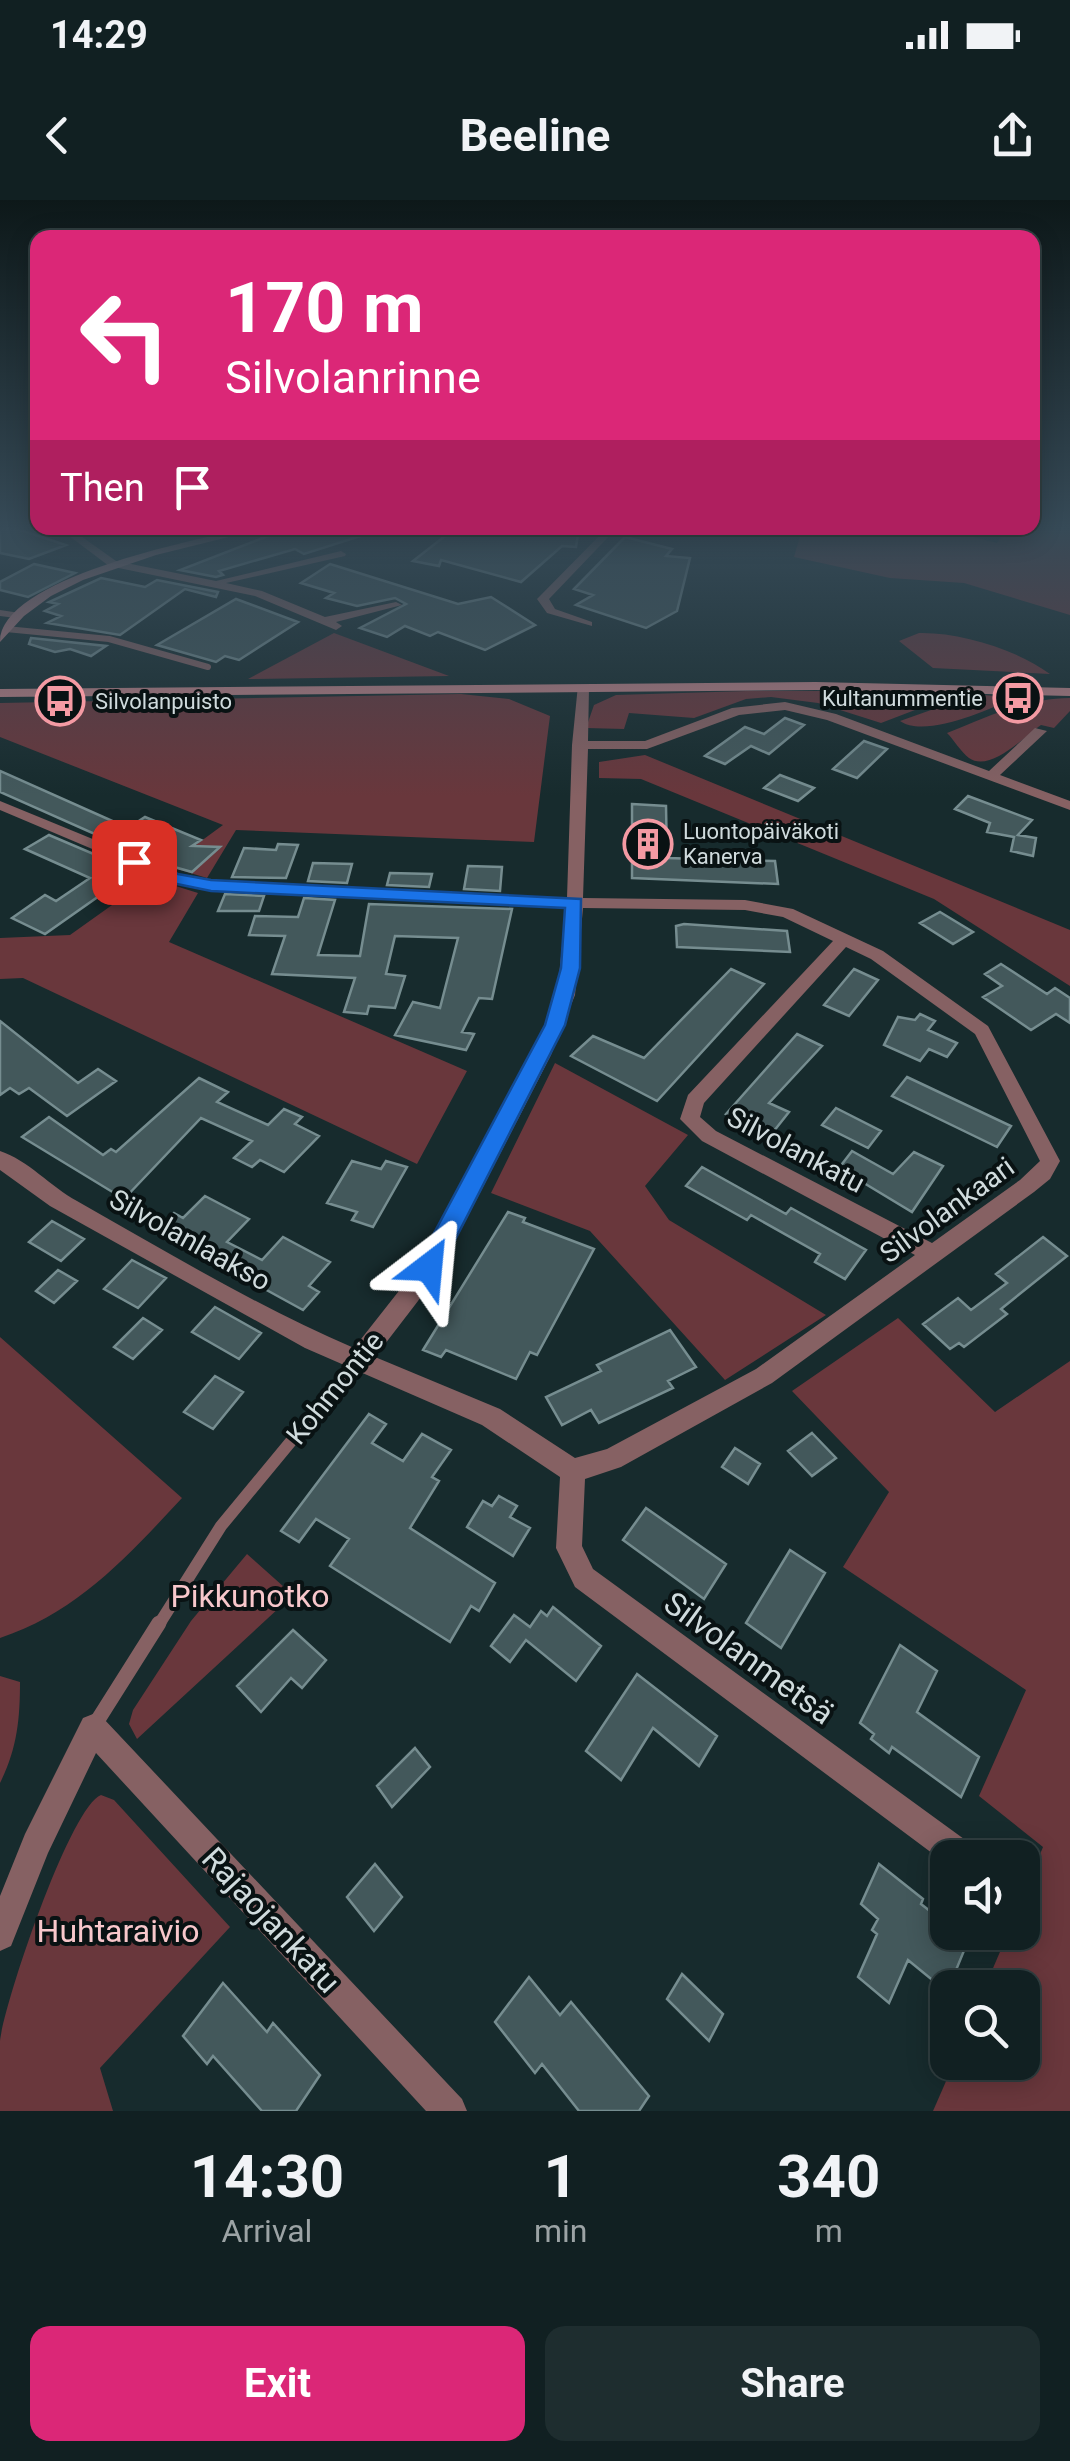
<!DOCTYPE html>
<html lang="en">
<head>
<meta charset="utf-8">
<style>
	:root { --surface:#112022; --page:#1e2d2f; --text:#f1f3f6; --muted:#9ca3a5; --line:#303e40; --accent:#db2777 }
	body { margin:0; font-family:Roboto,sans-serif; background:var(--page); color:var(--text); height:100vh; display:flex; flex-direction:column; font-size:38px; white-space:nowrap }
	* { box-sizing:border-box; margin:0 }
	p { font-size:32px; color:var(--muted) }
	.icon { flex:none; width:55px; height:55px; fill:none; stroke:currentColor; stroke-width:2; stroke-linecap:round; stroke-linejoin:round }
	.map { position:relative; height:1911px; overflow:hidden }
	.side { display:flex; flex-direction:column; background:var(--surface); flex:1 }
	.side>* { flex:none }
	.top-card { position:absolute; left:30px; top:30px; width:1010px; height:305px; border-radius:20px; box-shadow:0 5px 25px #0003,0 0 0 2px var(--line); background:#db2777; color:#fff; overflow:hidden }
	.buttons { position:absolute; left:930px; top:1640px; display:grid; gap:20px }
	.buttons a { display:grid; place-items:center; width:110px; height:110px; border-radius:20px; background:var(--surface); box-shadow:0 5px 25px #0003,0 0 0 2px var(--line); font-size:50px }
	.pin { position:absolute; display:grid; place-items:center; width:85px; height:85px; color:#fff; margin:-42px; border-radius:20px; box-shadow:0 5px 15px #0006 }
	.me { position:absolute; width:110px; margin:-55px; rotate:29deg; stroke-linejoin:round; filter:drop-shadow(0 0 8px #0008) }
	.turn { display:flex; align-items:center; gap:35px; height:210px; padding:0 30px; font-size:45px }
	.turn .icon { width:130px; height:130px; stroke-width:2.5 }
	.turn b { display:block; font-size:70px; line-height:85px }
	.then { display:flex; align-items:center; height:95px; padding:0 30px; background:#0003; gap:20px; font-size:38px }
	.eta { display:flex; justify-content:space-evenly; align-items:center; height:170px; text-align:center }
	.eta b { font-size:60px; font-weight:700; line-height:70px }
	.primary-button { display:flex; gap:20px; margin-top:auto; padding:20px 30px }
	.primary-button a { flex:1; height:115px; border-radius:20px; background:var(--accent); color:#fff; font-size:40px; font-weight:700; line-height:115px; text-align:center }
	.primary-button a+a { background:var(--page); color:var(--text) }
	.status { display:flex; justify-content:space-between; align-items:center; height:70px; padding:0 50px; background:var(--surface); direction:ltr }
	.status svg { height:28px; fill:currentColor }
	header { display:flex; justify-content:space-between; align-items:center; height:130px; padding:0 30px; background:var(--surface); font-size:45px; font-weight:700 }
	.map>svg:first-child { display:block }
</style>
</head>
<body>
<div class="status"><b>14:29</b><svg viewBox="0 0 49 12"><path d="M0 12V9h3v3zM5 12V6h3v6zM10 12V3h3v9zM15 12V0h3v12zM26 1h20v11H26zM47 4h2v5h-2z"/></svg></div>
<header><svg class="icon" aria-label="back" viewBox="0 0 24 24"><path d="M15 5l-7 7 7 7"/></svg>Beeline<svg class="icon" aria-label="share" viewBox="0 0 24 24"><path d="M12 15V3M7 8l5-5 5 5M5 13v7h14v-7"/></svg></header>
<div class="map">
<svg width="1070" height="1911" viewBox="0 0 1070 1911">
	<rect width="100%" height="100%" fill="#172b2d"/>
	<path fill="#69373c" d="M810,329H942L997,343L1005,331L998,329H1070V415L964,383L890,378L794,357L801,333Z
		M334,433L449,476L248,479Z
		M919,433C960,432 1018,450 1050,474L933,468L899,441Z
		M747,491H925L926,497L915,510L881,523L818,503L771,497L746,499L694,518L629,513L624,529L586,528L594,505L616,495Z
		M936,491L1007,497L1011,499C987,511 924,538 900,521L931,510Z
		M461,494L509,499L550,516L534,642L236,630L207,678L167,666L223,625L0,537V503Z
		M1070,498V511L1054,528L1041,525C1025,536 990,573 969,558C961,552 954,540 947,533C990,516 1023,499 1070,498Z
		M645,555L1070,730V786L934,699L641,579L599,578V562Z
		M150,678L198,693L169,742L467,871L417,964L23,778L0,779V738L70,735Z
		M555,863L688,935L645,986L669,1020L826,1115L725,1180L590,1031L491,993Z
		M898,1118L995,1212L1070,1161V1911H933L954,1863L1022,1862V1788L985,1787L1008,1733L1022,1732L1023,1696L1043,1647L979,1596L1026,1490L843,1367L889,1292L792,1191Z
		M0,1137L182,1298C128,1356 78,1412 0,1438Z
		M247,1354L293,1395L137,1539L129,1524L133,1510L191,1421Z
		M0,1476L20,1482C20,1520 17,1549 0,1583Z
		M101,1595L114,1600L230,1727L100,1868L113,1911H0C0,1888 0,1864 0,1841C4,1803 70,1607 101,1595Z"/>
	<path fill="#43585b" stroke="#768d90" stroke-width="2.5" d="M0,329H17L66,345L29,359L0,353Z
		M286,329H363L364,335L304,354L295,349L219,371L223,375L216,377L180,370Z
		M454,329H579L576,347L562,346L521,382L441,360L439,366L413,361Z
		M625,337L672,349L666,356L690,358L677,411L646,428L576,405L593,395L574,389Z
		M34,364L75,373L28,397L0,390V382Z
		M330,364L458,404L491,397L535,425L485,450L438,432L430,436L405,426L387,437L360,428L406,404L395,398L357,406L326,398L334,393L301,383Z
		M101,378L145,387L157,380L218,392L216,397L185,389L120,435L47,423L61,416L45,411L58,404L49,402Z
		M236,399L298,422L239,460L225,456L216,462L157,445Z
		M31,438L106,446L91,456L70,449L55,452L29,444Z
		M785,518L804,525L769,554L751,546L725,564L705,556L745,527L764,534Z
		M864,541L887,549L857,578L833,569Z
		M0,571L128,628L145,617L201,640L192,646L220,647L192,672L160,663L0,592Z
		M780,575L814,588L798,601L764,588Z
		M968,596L1032,620L1018,635L1036,638L1033,656L1011,651L1014,637L987,632L990,623L955,609Z
		M632,604L666,606L667,658L775,661L778,684L632,678Z
		M49,635L143,675L110,697L102,694L45,734L12,718L45,695L56,701L90,678L25,649Z
		M278,644L298,645L286,678L232,677L244,648L276,650Z
		M313,663L352,664L347,683L308,681Z
		M468,666L502,667L500,691L464,689Z
		M390,673L432,674L429,687L387,685Z
		M225,694L264,696L259,711H218Z
		M304,698L335,700L318,755L360,756L369,704L512,709L492,799L479,798L462,832L474,834L466,850L395,835L413,802L440,808L458,738L395,736L386,774L405,776L395,808L369,806L367,814L344,812L355,778L272,774L285,736L249,735L255,716L298,717Z
		M940,712L973,732L953,744L920,723Z
		M684,724L787,731L790,752L677,747L676,726Z
		M1001,764L1047,794L1055,788L1070,798V823L1056,814L1031,830L983,797L1002,786L985,774Z
		M731,769L764,784L657,901L571,856L593,836L644,858Z
		M854,769L878,780L849,816L824,805Z
		M920,814L935,821L928,830L957,843L947,857L929,849L920,861L884,845L898,817L915,820Z
		M0,821L78,883L98,869L116,881L67,916L29,888L19,894L10,888L0,895Z
		M797,834L822,846L769,903L789,912L770,936L726,914Z
		M907,877L1011,926L997,947L892,896Z
		M199,878L228,892L217,902L268,925L284,909L302,917L295,924L319,936L284,972L260,960L252,967L234,958L252,941L201,918L124,999L22,937L49,917L103,955L111,949L116,952Z
		M836,908L881,931L868,948L822,925Z
		M852,951L893,974L914,952L943,966L912,1012L839,968Z
		M352,961L381,969L386,961L407,967L373,1027L352,1020L357,1012L327,1003Z
		M702,967L786,1014L791,1008L866,1050L845,1079L815,1062L820,1054L751,1015L747,1020L686,986Z
		M205,996L249,1019L227,1042L262,1060L283,1037L330,1062L309,1086L319,1092L303,1110L157,1030L174,1013L183,1018Z
		M508,1012L525,1018L523,1022L594,1049L537,1155L530,1152L516,1179L446,1150L441,1157L423,1150Z
		M52,1021L84,1039L61,1061L29,1042Z
		M1043,1037L1067,1056L1001,1109L1007,1114L964,1147L959,1143L950,1149L923,1124L958,1098L971,1110L1007,1083L996,1074Z
		M132,1060L166,1078L138,1108L104,1089Z
		M58,1070L77,1081L54,1103L36,1091Z
		M215,1107L261,1133L239,1159L192,1132Z
		M143,1118L162,1130L133,1159L114,1147Z
		M670,1130L696,1167L668,1181L673,1188L599,1223L591,1210L562,1225L546,1197L601,1171L597,1165Z
		M215,1176L243,1192L213,1229L184,1212Z
		M369,1214L386,1224L372,1243L403,1261L422,1234L451,1250L432,1277L439,1281L410,1328L495,1383L479,1411L471,1406L450,1442L330,1366L349,1339L316,1319L299,1342L281,1331Z
		M812,1233L836,1258L812,1276L788,1251Z
		M735,1248L760,1264L748,1284L722,1267Z
		M499,1296L517,1306L510,1317L530,1328L513,1356L467,1327L483,1301L492,1306Z
		M646,1308L726,1364L704,1399L623,1340Z
		M790,1350L825,1373L781,1448L746,1423Z
		M553,1407L601,1446L576,1481L526,1440L510,1462L491,1446L514,1415L530,1427L541,1411L547,1416Z
		M293,1430L326,1460L302,1488L291,1478L261,1512L237,1486Z
		M900,1445L937,1471L917,1512L979,1557L961,1597L892,1547L889,1553L871,1539L874,1534L860,1523Z
		M637,1474L717,1536L699,1566L653,1528L621,1580L586,1551Z
		M415,1548L430,1567L392,1607L377,1586Z
		M375,1664L402,1697L374,1731L347,1697Z
		M879,1664L923,1699L921,1704L948,1725V1732H957L968,1741L947,1792L908,1760L889,1803L858,1777L877,1734L872,1730L878,1719L861,1704Z
		M682,1774L723,1814L709,1841L667,1799Z
		M529,1777L560,1815L571,1802L649,1896L639,1911H579L542,1864L535,1873L495,1822Z
		M223,1783L267,1832L273,1823L320,1875L296,1911H262L213,1856L207,1864L183,1836Z"/>
	<g fill="none" stroke-linecap="round" stroke-linejoin="round">
		<path stroke="#866163" stroke-width="6" d="M424,332L435,329
			M6,429L109,439L208,467"/>
		<path stroke="#866163" stroke-width="12" d="M158,1426L221,1326L359,1159"/>
		<path stroke="#866163" stroke-width="15" d="M94,1526L159,1423"/>
		<path fill="#866163" fill-rule="evenodd" d="M60,329H71L116,361L216,381L341,351L346,354L345,356L226,383L262,391L325,417L396,402L402,405L336,422L342,426L336,430L255,396L109,366Z
			M606,329H616L549,399L555,409L592,422V426L547,413L537,399L539,397Z
			M0,410L20,413L22,415L16,418L0,416Z
			M578,485L589,488L588,541H645L732,508L785,502L836,514L989,571L1035,528L1047,531L1000,575L1070,601V610L827,520L785,510L739,515L647,549H588L583,698L745,700L793,709L883,751L988,826L1060,961L1050,979L1034,992L772,1183L621,1267L585,1279L582,1346L593,1369L975,1647L979,1658H948V1665L575,1387L556,1348L560,1277L482,1225L305,1148L50,1006L0,970V951C28,960 51,987 77,1001C167,1052 258,1107 354,1148L402,1087L436,1035L533,855L557,795L566,708L211,690L168,681L0,610V601L178,674L211,680L567,698L572,545ZM583,708L745,710L783,717L833,741L688,895L680,919L702,941L915,1055L756,1169L607,1249L575,1258L500,1209L375,1157L418,1101L452,1047L551,855L575,795ZM846,747L871,759L975,834L1040,961L1020,980L932,1043L716,931L700,917L704,903Z
			M93,1514L103,1518L462,1899L467,1911H426L96,1553L48,1653L11,1746L0,1751V1696L25,1634L83,1518Z"/>
		<path fill="#bc8085" fill-rule="evenodd" d="M244,329H261L156,355L83,380L51,396L24,416L0,442C0,378 194,340 244,329Z
			M816,482L1070,488V496L816,490L0,497V489Z"/>
	</g>
	<linearGradient id="sky" x2="0" y2="1"><stop stop-color="#0d1819"/><stop offset="0.55" stop-color="#364a57"/><stop offset="1" stop-color="#364a57" stop-opacity="0"/></linearGradient>
	<rect width="1070" height="596" fill="url(#sky)"/>
	<path fill="#1a73e8" stroke="#114b97" stroke-width="2.5" d="M134,656L178,674L211,680L581,699L580,768L565,825L437,1075L429,1078L420,1075L416,1067L545,825L561,768L565,708L211,691L167,682L128,665L125,662Z"/>
	<defs>
		<g id="bus-ring" transform="scale(2.5)"><circle r="9.5" fill="#091213" stroke="#f49aa3" stroke-width="1.5"/><path d="M-5-6H5V4H4V6H2V4H-2V6H-4V4H-5ZM-3.5-4V0h7V-4ZM-3.5 1.2v1.5H-2V1.2ZM2 1.2v1.5H3.5V1.2Z" fill="#f49aa3"/></g>
		<g id="building-ring" transform="scale(2.5)"><circle r="9.5" fill="#091213" stroke="#f49aa3" stroke-width="1.5"/><path d="M-4-6H4V6H1V3H-1V6H-4ZM-2.5-4.3h1.7v1.8h-1.7ZM.8-4.3h1.7v1.8H.8ZM-2.5-1h1.7V.8h-1.7ZM.8-1h1.7V.8H.8Z" fill="#f49aa3"/></g>
	</defs>
	<g fill-rule="evenodd">
		<use href="#bus-ring" x="1018" y="498"/>
		<use href="#bus-ring" x="60" y="501"/>
		<use href="#building-ring" x="648" y="644"/>
	</g>
	<g text-anchor="middle" dominant-baseline="central" stroke-width="8" stroke-linejoin="round" paint-order="stroke">
		<g font-size="22" fill="#d0dbdd" stroke="#091213" text-anchor="start">
			<text x="983" y="498" text-anchor="end">Kultanummentie</text>
			<text x="95" y="501">Silvolanpuisto</text>
			<text x="683" y="631">Luontopäiväkoti<tspan x="683" dy="25">Kanerva</tspan></text>
		</g>
		<g font-size="28" fill="#d0dbdd" stroke="#091213">
			<text transform="translate(796 950) rotate(28)">Silvolankatu</text>
			<text transform="translate(947 1010) rotate(-36)">Silvolankaari</text>
			<text transform="translate(190 1040) rotate(29)">Silvolanlaakso</text>
			<text transform="translate(335 1188) rotate(-51)">Kohmontie</text>
		</g>
		<g font-size="32" fill="#f8c7cb" stroke="#091213">
			<text x="250" y="1396">Pikkunotko</text>
			<text x="118" y="1731">Huhtaraivio</text>
		</g>
		<g font-size="32" fill="#d0dbdd" stroke="#091213">
			<text transform="translate(749 1458) rotate(36)">Silvolanmetsä</text>
			<text transform="translate(271 1720) rotate(47)">Rajaojankatu</text>
		</g>
	</g>
</svg>
<div class="buttons">
<a><svg class="icon" aria-label="sound" viewBox="0 0 24 24"><path d="M4 9h4l5-4v14l-5-4H4zM17 9q2 3 0 6"/></svg></a>
<a><svg class="icon" aria-label="search" viewBox="0 0 24 24"><circle cx="10" cy="10" r="6"/><path d="M15 15l6 6"/></svg></a>
</div>
<div class="pin" style="left:134px;top:662px;background:#d93025"><svg class="icon" aria-label="arrive" viewBox="0 0 24 24"><path d="M6 21V4h12l-3 4 3 4H6"/></svg></div>
<svg class="me" style="left:429px;top:1067px" viewBox="-20 -20 40 40"><path d="M0-17L14 15 0 8-14 15z" fill="#1a73e8" stroke="#fff" stroke-width="4"/></svg>
<div class="top-card">
<div class="turn"><svg class="icon" aria-label="left" viewBox="0 0 24 24"><path d="M17 20v-9H6M10 6l-5 5 5 5"/></svg><div><b>170 m</b>Silvolanrinne</div></div>
<div class="then">Then<svg class="icon" aria-label="arrive" viewBox="0 0 24 24"><path d="M6 21V4h12l-3 4 3 4H6"/></svg></div>
</div>
</div>
<section class="side">
<div class="eta">
<div><b>14:30</b><p>Arrival</p></div>
<div><b>1</b><p>min</p></div>
<div><b>340</b><p>m</p></div>
</div>
<div class="primary-button"><a>Exit</a><a>Share</a></div>
</section>
</body>
</html>
